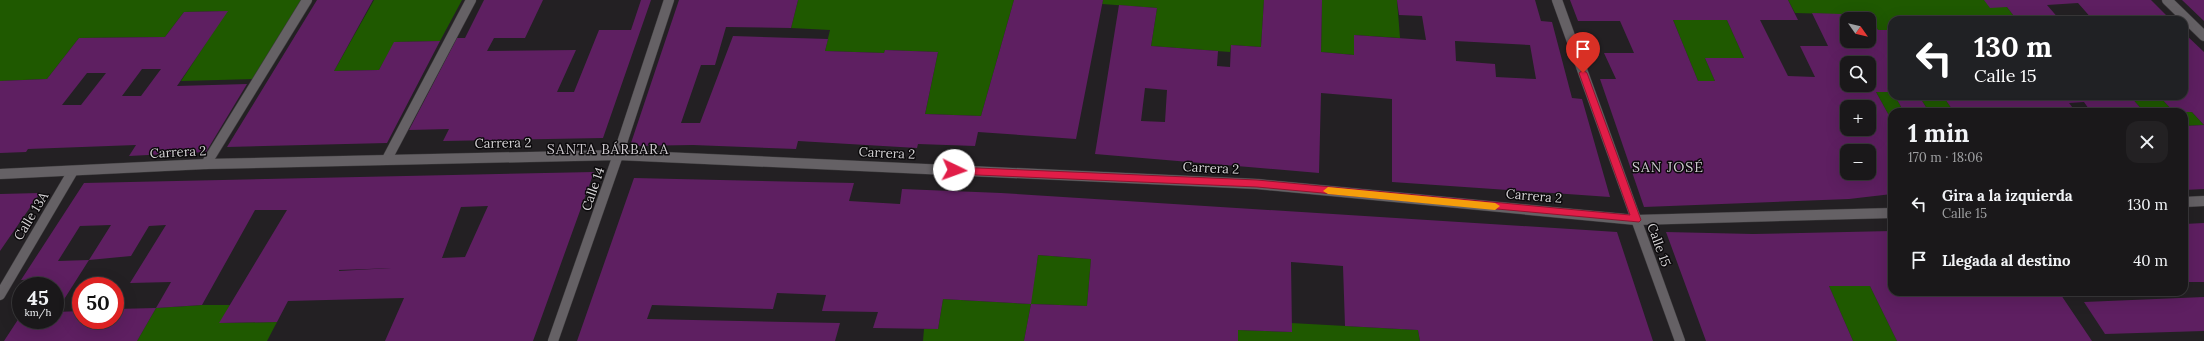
<!DOCTYPE html>
<html lang="es">
<head>
<meta charset="utf-8">
<style>
	:root { --surface:#1a181a; --page:#232123; --text:#f1f3f6; --muted:#9fa0a2; --line:#383739 }
	body { margin:0; font-family:Lora,serif; background:var(--page); color:var(--text); height:100vh; display:flex; flex-direction:column; font-size:15px; white-space:nowrap }
	* { box-sizing:border-box; margin:0 }
	p { font-size:13px; color:var(--muted) }
	.icon { flex:none; width:22px; height:22px; fill:none; stroke:currentColor; stroke-width:2; stroke-linecap:round; stroke-linejoin:round }
	.map { position:relative; flex:1; overflow:hidden }
	.drawer { position:absolute; left:1888px; top:108px; width:300px; height:188px; display:flex; flex-direction:column; background:var(--surface); border-radius:12px; box-shadow:0 4px 16px #0002,0 0 0 1px var(--line) }
	.drawer>* { flex:none }
	.banner { position:absolute; left:1888px; top:16px; width:300px; height:84px; border-radius:12px; box-shadow:0 4px 16px #0002,0 0 0 1px var(--line); background:#202124; color:#fff; overflow:hidden }
	.needle { width:26px; rotate:124deg }
	.controls { position:absolute; left:1840px; top:12px; display:grid; gap:8px }
	.controls a { display:grid; place-items:center; width:36px; height:36px; border-radius:8px; background:var(--surface); box-shadow:0 4px 16px #0002,0 0 0 1px var(--line); font-size:20px }
	.speed { position:absolute; left:12px; top:277px; display:flex; gap:8px; font-size:20px; font-weight:700; text-align:center }
	.speed>* { display:grid; place-content:center; width:52px; height:52px; border-radius:50%; background:var(--surface); box-shadow:0 4px 16px #0002,0 0 0 1px var(--line); line-height:1 }
	.speed small { font-size:10px; font-weight:400 }
	.speed .limit { border:6px solid #d22; background:#fff; color:#111 }
	.pin { position:absolute; display:grid; place-items:center; width:34px; height:34px; color:#fff; margin:-41px -17px; border-radius:50% 50% 50% 0; rotate:-45deg; box-shadow:0 0 4px #0007 }
	.pin .icon { rotate:45deg }
	.me { position:absolute; width:44px; margin:-22px; rotate:93deg; stroke-linejoin:round; filter:drop-shadow(0 0 3px #0008) }
	.turn { display:flex; align-items:center; gap:14px; height:84px; padding:0 20px; font-size:18px }
	.turn .icon { width:52px; height:52px; stroke-width:2.5 }
	.turn b { display:block; font-size:28px; line-height:34px }
	.round { display:grid; place-items:center; flex:none; width:42px; height:42px; border-radius:12px; background:var(--page) }
	.headline { display:flex; align-items:center; justify-content:space-between; height:68px; padding:0 20px }
	h1 { font-size:24px; font-weight:700; line-height:30px }
	ul { padding:0; list-style:none }
	li { display:flex; align-items:center; gap:12px; height:56px; padding:0 20px }
	li div { flex:1 }
	li b { display:block; font-size:15px }
	li em { font-style:normal }
	.map>svg:first-child { display:block }
</style>
</head>
<body>
<div class="map">
<svg width="2204" height="341" viewBox="0 0 2204 341">
	<rect width="100%" height="100%" fill="#232023"/>
	<path fill="#1f5900" d="M0,0H307L259,79L181,81L227,11L184,12L165,37L79,38L47,79L0,81Z
		M374,0H462L440,41L395,42L379,70L334,71Z
		M798,0H1014L981,116L925,114L938,52L885,50L884,53L825,51L830,30L791,28Z
		M1103,0H1264L1261,47L1231,45L1230,52L1151,46L1157,8L1102,4Z
		M1322,0H1397L1400,38L1354,35V55L1321,52Z
		M1788,0H1984L2007,7L2017,20H1892V30H1878L1869,15L1795,13Z
		M1673,20H1727L1744,58H1705L1715,81H1698Z
		M1876,92H1892V96H1895L1904,112H1892V121Z
		M1919,96H1943L1954,112H1929Z
		M2130,96H2159L2174,112H2144Z
		M2184,112H2192L2204,125L2184,126Z
		M1038,255L1091,259L1087,306L1031,304L1024,341H923L924,329H938L943,299L1030,304Z
		M1829,286H1870L1897,341H1853Z
		M202,305H230L220,323L277,322L267,341H137L156,308Z
		M1291,323L1418,330L1420,341H1238V330L1292,332Z"/>
	<path fill="#5e1f61" fill-rule="evenodd" d="M317,0H373L334,71L379,70L394,42L440,41L387,143L227,147Z
		M484,0H543L525,38H494L487,51L576,50L557,92H574L599,30H631L641,0H651L603,138L443,141L449,129L409,130L457,38H465Z
		M679,0H798L791,28L726,27L715,65H701L681,123H700L733,36L828,39L825,51L884,53L885,50L938,52L925,114L981,116L1014,0H1103L1076,139L978,132L975,146L918,144L917,148L798,141L796,149L693,145L630,146Z
		M1264,0H1322L1321,52L1354,55V35L1426,40L1422,16L1399,15L1397,0H1535L1541,21L1552,22L1572,98L1582,99L1610,197L1392,182V99L1321,93L1319,173L1095,154L1119,5L1157,8L1151,46L1218,51L1217,66L1230,67L1231,45L1261,47ZM1455,41L1530,45L1536,79L1496,77L1495,64L1456,61ZM1145,88L1167,90L1165,122L1141,121Z
		M1570,0H1788L1798,20H1760L1788,76L1815,77L1800,46H1828L1812,13L1870,15L1878,30H1892V92H1876L1892,121V194L1849,199L1644,207L1600,79H1616L1604,53H1634L1620,21H1578ZM1847,19H1869V41H1847ZM1673,20H1727L1744,58H1705L1715,81H1698ZM1847,63H1869V85H1847ZM1847,107H1869V129H1847ZM1847,151H1869V173H1847Z
		M1984,0H2151L2171,20H2093L2078,3L2047,5L2060,20H2017L2007,7L1990,8Z
		M2182,0H2204V21Z
		M228,11L177,86L247,84L206,152L129,156L136,145L28,149L26,152L0,153V81L47,79L79,38L165,37L184,12ZM142,69H161L141,96H122ZM87,73H106L81,105H62Z
		M2184,33L2204,52V125L2192,112H2174L2159,96H2184Z
		M1895,96H1919L1929,112H1904Z
		M1943,96H2130L2144,112H2091L2084,102L2069,103L2076,112H1954Z
		M2204,125V189L2184,190V126Z
		M594,172L533,341H385L404,298L288,301L277,322L219,323L287,210H255L202,305L156,308L171,282L130,283L166,225L149,226L131,256L89,260L111,225L80,226L58,261L89,260L56,312L81,311V320H115V309L156,308L137,341H4L21,315V320H55V286H39L44,279L21,280L84,183ZM488,206L465,257L442,258L461,207ZM391,268L339,271V270L368,269Z
		M634,178L854,183L849,201L900,204L902,189L1001,193L1617,232L1653,341H1420L1418,330L1345,326L1343,266L1291,262L1292,332L1238,330V341H1024L1031,304L1087,306L1091,259L1038,255L1031,304L943,299L938,329L873,328L878,312L822,311L826,295L777,293L773,309L652,305L647,319L840,323L835,341H577Z
		M40,193L0,251V194Z
		M2204,223V282H2184V224Z
		M1892,231V292H2059L2092,341H1897L1870,286H1829L1853,341H1706L1666,232L1753,234Z
		M2204,297V331L2105,334L2084,302Z"/>
	<g fill="none" stroke-linecap="round" stroke-linejoin="round">
		<g stroke="#3c3a3c" stroke-width="11">
			<path id="street" d="M1557,0L1680,341
				M2167,0L2204,36
				M387,159L471,0
				M206,164L307,0
				M0,295L73,171
				M553,341L618,155L669,0"/>
		</g>
		<g stroke="#3c3a3c" stroke-width="11">
			<path id="secondary" d="M0,174L206,164L618,155L1257,184L1636,220L1892,213
				M2184,202L2204,201"/>
		</g>
		<use href="#street" stroke="#656165" stroke-width="10"/>
		<use href="#secondary" stroke="#656165" stroke-width="10"/>
	</g>
	<path fill="#e11d48" stroke="#92132f" d="M1583,70L1587,73L1641,220L1639,222L1257,187L954,174L949,170L954,167L1257,180L1630,215L1579,73Z"/>
	<path fill="#f59e0b" d="M1328,187L1495,203L1500,206L1495,210L1328,194L1323,191Z"/>
	<g text-anchor="middle" dominant-baseline="central" stroke-width="3" stroke-linejoin="round" paint-order="stroke">
		<g font-size="13" fill="#d5d3d5" stroke="#0c0a0c">
			<text transform="translate(503 143) rotate(-1)">Carrera 2</text>
			<text transform="translate(178 152) rotate(-3)">Carrera 2</text>
			<text transform="translate(887 153) rotate(3)">Carrera 2</text>
			<text transform="translate(1211 168) rotate(3)">Carrera 2</text>
			<text transform="translate(593 189) rotate(-71)">Calle 14</text>
			<text transform="translate(1534 196) rotate(5)">Carrera 2</text>
			<text transform="translate(31 216) rotate(-59)">Calle 13A</text>
			<text transform="translate(1659 245) rotate(70)">Calle 15</text>
		</g>
		<g font-size="14" letter-spacing="1" fill="#cec9ce" stroke="#0c0a0c">
			<text x="608" y="149">SANTA BÁRBARA</text>
			<text x="1668" y="167">SAN JOSÉ</text>
		</g>
	</g>
</svg>
<div class="controls">
<a><svg class="needle" viewBox="-14 -14 28 28"><path d="M0-13l5 13h-10z" fill="#e53935"/><path d="M0 13l5-13h-10z" fill="#9fa0a2"/></svg></a>
<a><svg class="icon" aria-label="search" viewBox="0 0 24 24"><circle cx="10" cy="10" r="6"/><path d="M15 15l6 6"/></svg></a>
<a>+</a>
<a>−</a>
</div>
<div class="speed"><div>45<small>km/h</small></div><div class="limit">50</div></div>
<div class="pin" style="left:1583px;top:73px;background:#d93025"><svg class="icon" aria-label="arrive" viewBox="0 0 24 24"><path d="M6 21V4h12l-3 4 3 4H6"/></svg></div>
<svg class="me" style="left:954px;top:170px" viewBox="-20 -20 40 40"><circle r="19" fill="#fff"/><path d="M0-13L10 11 0 6-10 11z" fill="#e11d48"/></svg>
<div class="banner">
<div class="turn"><svg class="icon" aria-label="left" viewBox="0 0 24 24"><path d="M17 20v-9H6M10 6l-5 5 5 5"/></svg><div><b>130 m</b>Calle 15</div></div>
</div>
<section class="drawer">
<div class="headline"><div><h1>1 min</h1><p>170 m · 18:06</p></div><a class="round"><svg class="icon" aria-label="close" viewBox="0 0 24 24"><path d="M6 6l12 12M18 6L6 18"/></svg></a></div>
<ul>
<li><svg class="icon" aria-label="left" viewBox="0 0 24 24"><path d="M17 20v-9H6M10 6l-5 5 5 5"/></svg><div><b>Gira a la izquierda</b><p>Calle 15</p></div><em>130 m</em></li>
<li><svg class="icon" aria-label="arrive" viewBox="0 0 24 24"><path d="M6 21V4h12l-3 4 3 4H6"/></svg><div><b>Llegada al destino</b></div><em>40 m</em></li>
</ul>
</section>
</div>
</body>
</html>
